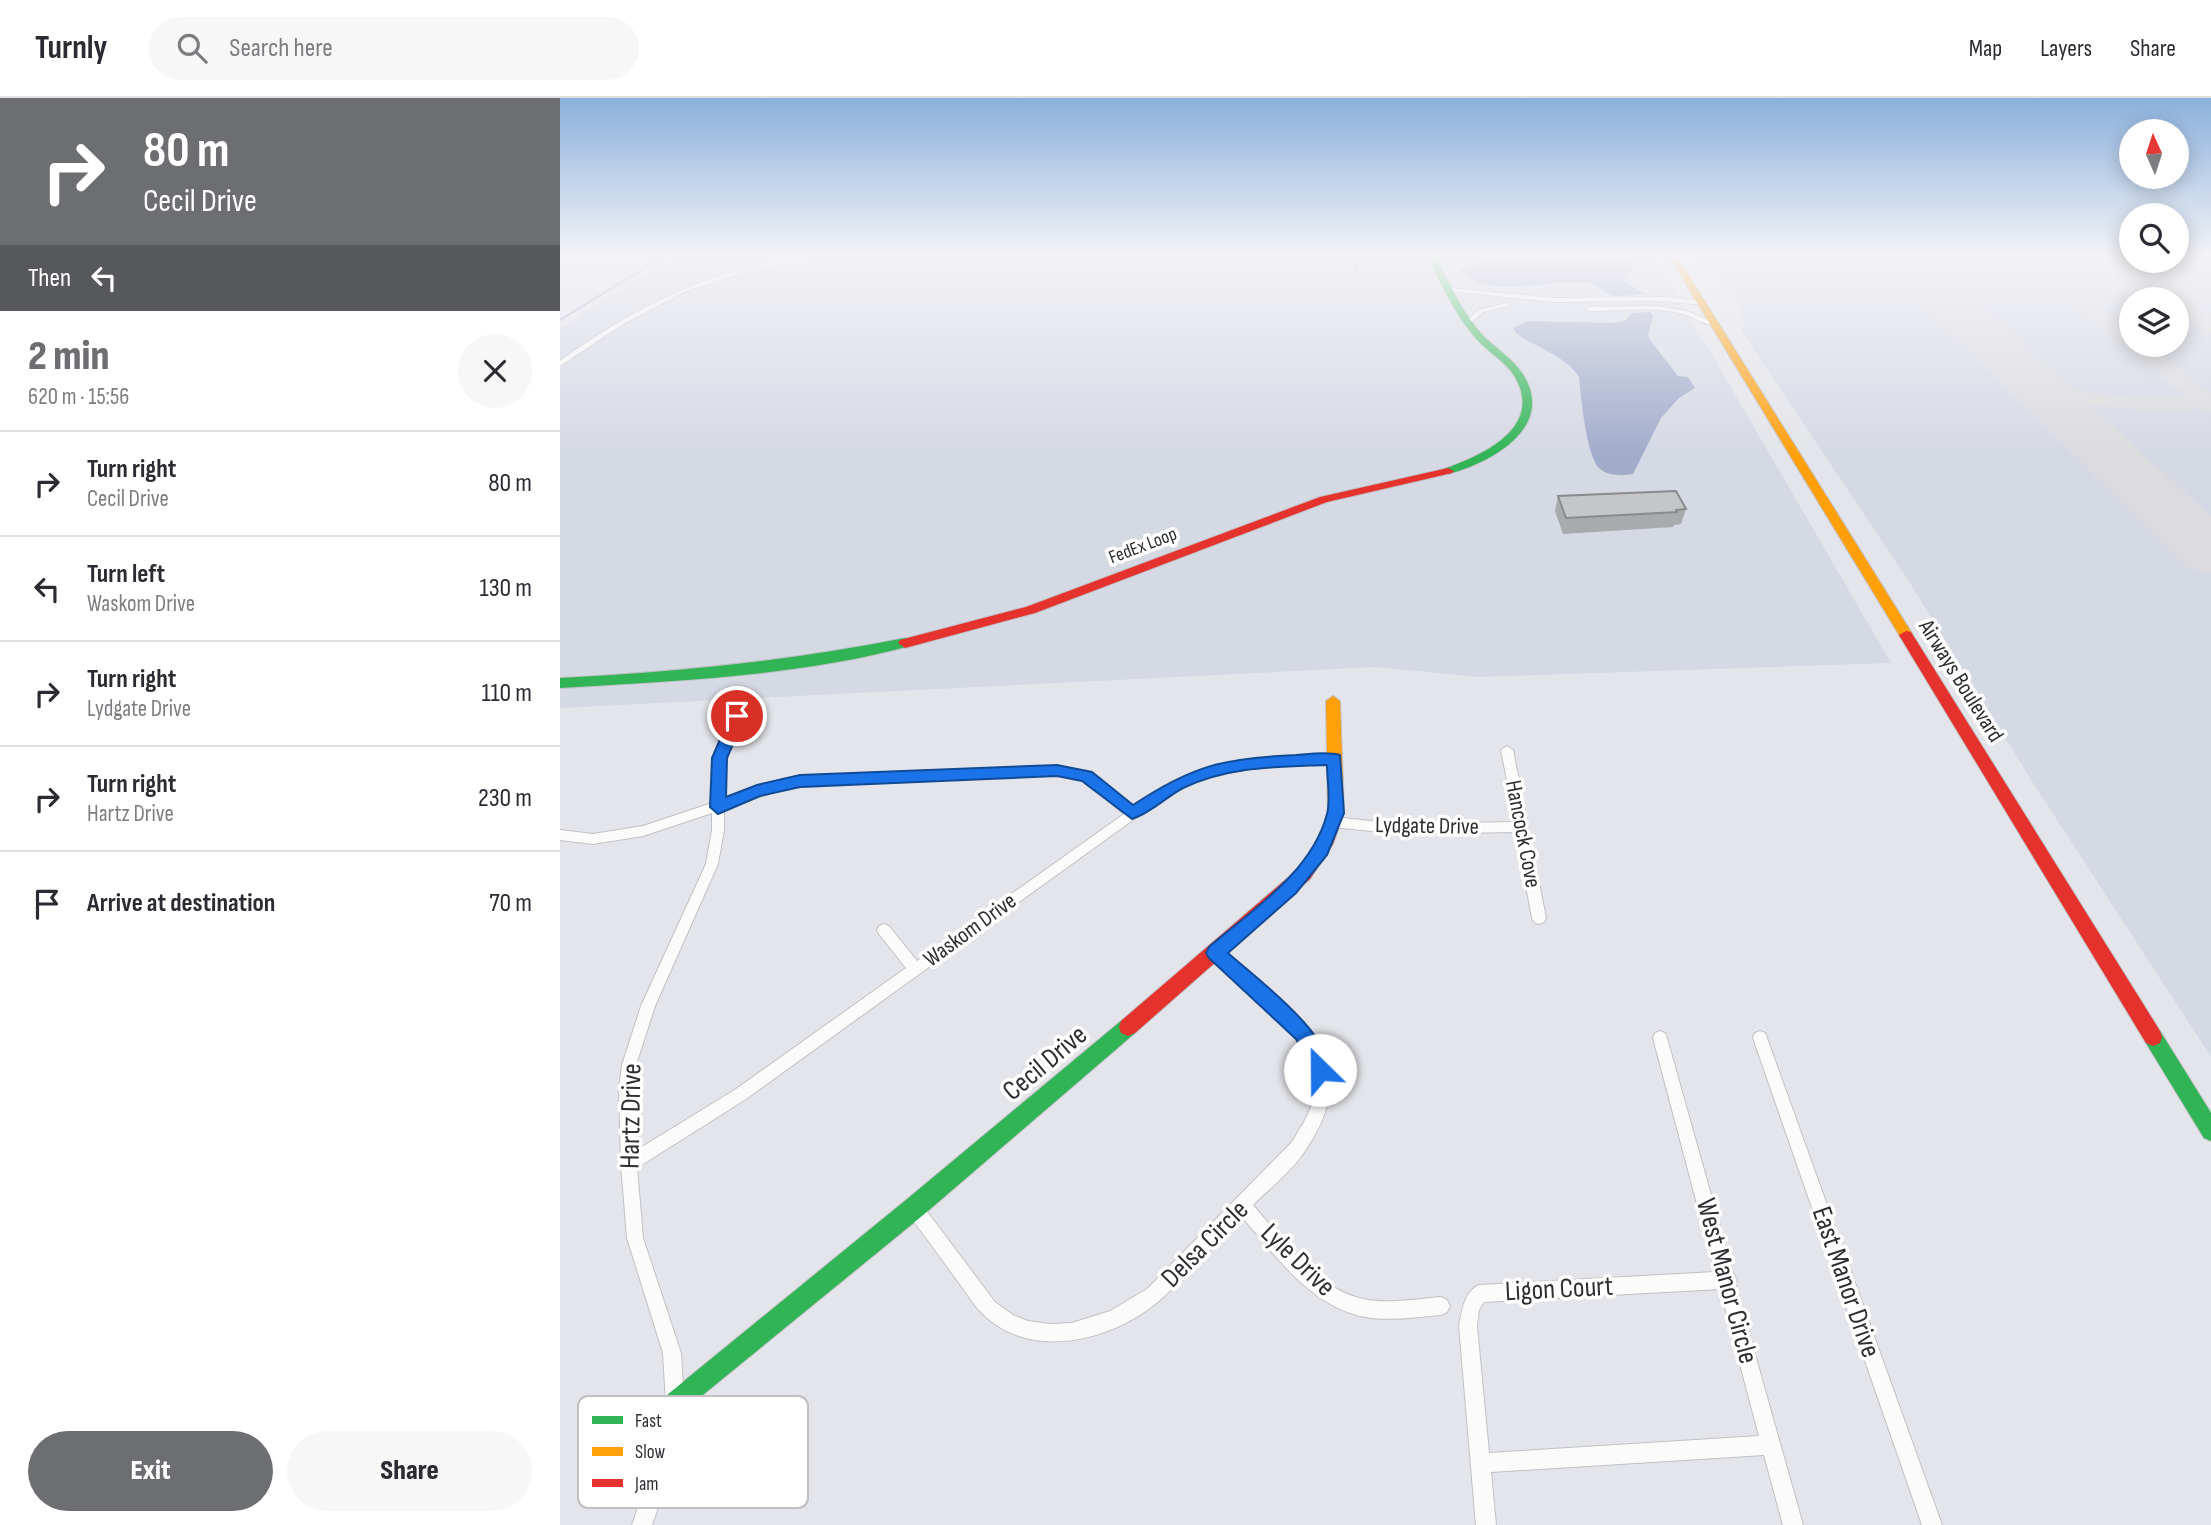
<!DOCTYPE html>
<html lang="en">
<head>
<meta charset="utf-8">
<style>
	:root { --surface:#fff; --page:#f7f7f7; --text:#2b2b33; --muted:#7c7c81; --line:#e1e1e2; --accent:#6d6e72 }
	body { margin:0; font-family:"Sofia Sans Condensed",sans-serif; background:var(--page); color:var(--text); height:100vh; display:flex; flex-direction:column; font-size:26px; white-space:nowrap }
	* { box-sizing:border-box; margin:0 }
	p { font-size:23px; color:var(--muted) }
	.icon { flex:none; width:38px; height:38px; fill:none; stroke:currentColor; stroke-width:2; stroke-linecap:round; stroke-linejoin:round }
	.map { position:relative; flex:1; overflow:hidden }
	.panel { display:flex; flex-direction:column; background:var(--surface); width:560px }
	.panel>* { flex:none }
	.top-card { background:#6d6e72; color:#fff; overflow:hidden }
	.needle { width:46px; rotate:357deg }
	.fabs { position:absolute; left:1559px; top:21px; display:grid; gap:14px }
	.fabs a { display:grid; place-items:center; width:70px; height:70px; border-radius:50%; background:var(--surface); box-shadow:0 4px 18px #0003; font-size:35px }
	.pin { position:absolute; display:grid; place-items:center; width:60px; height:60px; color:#fff; margin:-30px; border:4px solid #fff; border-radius:50%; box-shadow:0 2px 7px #0007 }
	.me { position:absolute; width:77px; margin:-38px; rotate:337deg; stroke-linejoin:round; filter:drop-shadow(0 0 5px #0008) }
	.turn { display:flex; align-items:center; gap:24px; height:147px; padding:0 28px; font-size:32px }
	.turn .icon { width:91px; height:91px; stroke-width:2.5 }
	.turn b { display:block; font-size:49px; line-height:60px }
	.then { display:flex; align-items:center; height:66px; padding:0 28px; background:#0003; gap:14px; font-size:26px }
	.round { display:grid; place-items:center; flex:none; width:74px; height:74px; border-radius:37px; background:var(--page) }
	.overview { display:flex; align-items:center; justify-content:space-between; height:119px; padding:0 28px }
	h1 { font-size:42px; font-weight:800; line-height:52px; color:var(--accent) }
	.button { display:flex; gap:14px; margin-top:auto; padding:14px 28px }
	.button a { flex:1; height:80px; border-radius:42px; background:var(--accent); color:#fff; font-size:28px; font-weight:800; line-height:80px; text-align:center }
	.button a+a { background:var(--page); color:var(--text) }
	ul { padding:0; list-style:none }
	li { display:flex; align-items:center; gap:21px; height:105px; padding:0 28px; border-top:2px solid var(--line) }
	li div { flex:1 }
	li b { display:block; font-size:26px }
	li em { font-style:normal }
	header { display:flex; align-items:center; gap:42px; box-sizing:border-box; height:98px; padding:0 35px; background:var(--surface); border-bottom:2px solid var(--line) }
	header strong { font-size:33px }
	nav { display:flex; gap:38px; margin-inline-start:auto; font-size:24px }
	.search { width:490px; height:63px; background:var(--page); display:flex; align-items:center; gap:18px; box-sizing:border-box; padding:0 24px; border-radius:38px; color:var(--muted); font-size:26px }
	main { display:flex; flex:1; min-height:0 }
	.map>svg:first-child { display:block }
</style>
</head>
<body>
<header>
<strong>Turnly</strong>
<div class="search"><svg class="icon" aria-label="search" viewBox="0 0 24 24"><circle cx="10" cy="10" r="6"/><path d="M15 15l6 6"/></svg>Search here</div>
<nav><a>Map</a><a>Layers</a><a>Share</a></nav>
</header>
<main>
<section class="panel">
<div class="top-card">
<div class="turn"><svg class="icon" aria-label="right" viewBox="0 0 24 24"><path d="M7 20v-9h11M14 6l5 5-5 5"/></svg><div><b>80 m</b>Cecil Drive</div></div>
<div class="then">Then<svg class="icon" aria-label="left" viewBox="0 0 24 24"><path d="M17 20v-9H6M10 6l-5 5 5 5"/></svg></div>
</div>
<div class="overview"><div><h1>2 min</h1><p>620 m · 15:56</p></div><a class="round"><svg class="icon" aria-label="close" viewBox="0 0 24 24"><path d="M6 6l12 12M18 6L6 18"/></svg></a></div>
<ul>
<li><svg class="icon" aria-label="right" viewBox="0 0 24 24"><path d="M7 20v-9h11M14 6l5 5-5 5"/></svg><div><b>Turn right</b><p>Cecil Drive</p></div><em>80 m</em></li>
<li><svg class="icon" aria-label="left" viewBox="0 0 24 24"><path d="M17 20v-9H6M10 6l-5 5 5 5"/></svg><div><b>Turn left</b><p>Waskom Drive</p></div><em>130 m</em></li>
<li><svg class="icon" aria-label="right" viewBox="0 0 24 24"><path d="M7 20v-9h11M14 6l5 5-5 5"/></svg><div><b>Turn right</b><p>Lydgate Drive</p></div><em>110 m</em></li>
<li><svg class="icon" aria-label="right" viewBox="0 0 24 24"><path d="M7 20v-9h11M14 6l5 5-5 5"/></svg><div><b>Turn right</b><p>Hartz Drive</p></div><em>230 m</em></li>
<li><svg class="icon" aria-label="arrive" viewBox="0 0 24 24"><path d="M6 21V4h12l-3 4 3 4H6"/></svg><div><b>Arrive at destination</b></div><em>70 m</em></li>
</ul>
<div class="button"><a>Exit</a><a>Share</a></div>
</section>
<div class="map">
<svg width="1651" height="1427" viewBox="0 0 1651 1427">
	<rect width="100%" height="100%" fill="#e4e5ea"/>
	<path fill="#d5d9e4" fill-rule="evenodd" d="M118,157H1094L1331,565L919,579L815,569L0,610V230Z
		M1132,157H1571L1572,163H1617V157H1651V959L1475,688L1348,482L1181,232L1185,224L1179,214L1184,213L1160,179L1145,178ZM1617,201V247H1572V201Z"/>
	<path fill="#a1abca" d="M928,157H1075L1077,165L1063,182L1084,196C1075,196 1059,200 1051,197C1042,193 1039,186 1028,185C985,180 937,202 900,174L902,171L924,164Z
		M1090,214L1093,218L1088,237L1090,242L1118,278L1128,279L1135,290L1119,300L1101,320L1073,376C1063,378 1049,378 1040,371C1026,359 1021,298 1019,279C1004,254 956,243 953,230L968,223L1056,225L1066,222L1072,215Z"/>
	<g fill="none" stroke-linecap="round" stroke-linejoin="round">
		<path stroke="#a1abca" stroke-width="2" d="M794,157L797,176
			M0,222L106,157"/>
		<path fill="#dcdce0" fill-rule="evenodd" d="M1341,157H1359L1387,193L1384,197H1370Z
			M1453,157H1473L1572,234V247H1588L1651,296V314L1642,311C1577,314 1518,312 1458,283L1455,278L1458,273C1474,270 1486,280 1500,286C1541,301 1583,300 1626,298Z
			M1541,157H1562L1651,219V234L1644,232L1617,213V201H1601Z"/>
		<path fill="#dcdce0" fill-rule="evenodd" d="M1317,157H1365L1651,418V475L1627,469L1323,167Z"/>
		<g stroke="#c0c1c5" stroke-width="2">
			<path id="street" d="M251,157H267L191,172L126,193L65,225L0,268V263C81,205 152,171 251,157Z
				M891,190L993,200L1103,199L1142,203L1145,205L1142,207L1103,203L993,204L889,193V191Z
				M946,205L949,207L948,208L923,214L910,226L904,225L919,212Z
				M1095,208L1126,213L1159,226C1148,230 1134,219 1123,216C1094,208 1060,213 1029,213L1026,211L1029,209Z
				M177,614L183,618L171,646L164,672V701L226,680L497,668L530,675L573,709C582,703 591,696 600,690C651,659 716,658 774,657L780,661L774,665C715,667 663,669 609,696L186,1001L77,1070L83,1140L121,1255L124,1305L113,1366L92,1427H72L93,1366L106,1305L103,1255L67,1140L61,1066L59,991L62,967L81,908L146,766L152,732V715L83,738L33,746L0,742V732L33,736L83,728L152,705C152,694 151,681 153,671C155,657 166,620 177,614ZM497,676L523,682L564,716L357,863L329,828L324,826L319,828L317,832L319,836L346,870L176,991L77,1052L75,991L76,967L95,908L158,766L164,732V711L226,690Z
				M947,648L953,652L986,820L984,824L979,826L974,824L972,820L956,734L840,736L773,729L769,727L767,724L769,721L773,719L840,726L955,724L941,652Z
				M655,849L660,851C700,885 768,931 769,989C770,1012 757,1035 745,1053C733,1072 709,1091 693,1107C722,1140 754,1188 799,1200C825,1207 855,1201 881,1199L887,1202L890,1208L887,1214L881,1217C855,1219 826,1224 800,1218C748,1205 715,1157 682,1119C663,1138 644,1157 625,1177C617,1185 608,1195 599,1203C552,1243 470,1264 422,1215C414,1208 409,1198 402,1189C384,1165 367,1140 348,1116L346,1110L348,1104L354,1102L360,1104L435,1204L453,1217L468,1223L490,1226L512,1225L550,1213L587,1191L732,1044C742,1027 754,1011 754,990C755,938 686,890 650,859L648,855L650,851Z
				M1100,933L1105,935L1107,940L1173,1175L1177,1182L1175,1185L1243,1427H1223L1204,1357L931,1374L936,1427H916L899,1228C902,1213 904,1194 919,1187L1155,1174L1093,940L1095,935ZM1160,1191L1199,1338L929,1355L917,1228L919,1212L924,1204Z
				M1200,933L1205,935L1207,940L1382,1427H1362L1193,940L1195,935Z"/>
		</g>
		<g stroke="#c0c1c5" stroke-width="2">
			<path id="fast" d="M867,157H875C887,181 898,206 915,228C929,247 952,258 964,278C995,330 930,365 888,376L882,373L884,371C923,357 984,330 955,279C945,262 925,253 913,237C893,213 881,185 867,157Z
				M345,540L350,542V548C239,578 115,583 0,590V580C116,574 231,563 345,540Z
				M568,920L575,923L577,929L575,935L362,1118L123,1313L115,1317L107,1313L103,1305L107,1297L346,1102L561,923Z
				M1593,930L1600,933L1651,1015V1043L1644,1040L1586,945L1584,939L1586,933Z"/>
		</g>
		<g stroke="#c0c1c5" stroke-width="2">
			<path id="slow" d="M1108,157H1116L1353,537L1351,540H1341Z
				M773,598L780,603L784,715L778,730H766L764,726L768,715L766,603Z"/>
		</g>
		<g stroke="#c0c1c5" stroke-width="2">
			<path id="jam" d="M888,370L894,373L892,375L767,404L475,515L345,550L338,545L340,542L466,509L760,399Z
				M1346,533L1351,534L1600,933L1602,939L1600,945L1593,948L1586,945L1339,537Z
				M772,720L778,722L780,726L773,746L750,781L575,935L568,938L561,935L559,929L561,923L738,771L760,739L766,722Z"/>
		</g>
		<use href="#street" fill="#fbfbfc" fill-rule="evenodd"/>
		<use href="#fast" fill="#30b455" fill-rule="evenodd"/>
		<use href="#slow" fill="#ff9f0a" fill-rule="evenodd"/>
		<use href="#jam" fill="#e5322d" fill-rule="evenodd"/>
	</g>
	<path fill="#a9aaae" d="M998,398L1126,411L1121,426L1114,427L1113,429L1003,436L995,413Z"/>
	<path fill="#c5c6ca" stroke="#8a8b8d" stroke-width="2" d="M1116,393L1126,411L1116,412L1117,414L1006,420L998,398Z"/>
	<linearGradient id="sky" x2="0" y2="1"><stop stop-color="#8bb0dc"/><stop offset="0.44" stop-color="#f3f3f6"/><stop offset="1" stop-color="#f3f3f6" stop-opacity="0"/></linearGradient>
	<rect width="1651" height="357" fill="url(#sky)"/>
	<path fill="#1a73e8" stroke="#114b97" stroke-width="2" d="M177,613L185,618L167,660L166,699L197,687L240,677L497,667L532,674L573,707C634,667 664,660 736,657C750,656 767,653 780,657L784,715L767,757L736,795L668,855C692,877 782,943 767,979L760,982L753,979L747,961L736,941L649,860L646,855L649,849C692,812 752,774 767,716C771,702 767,682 767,667C717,669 669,668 623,690C606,699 591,715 572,721L522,683L497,678L240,689L200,698L158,716L150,709L152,660L170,618Z"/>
	<g text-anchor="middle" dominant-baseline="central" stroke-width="7" stroke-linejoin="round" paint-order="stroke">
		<g font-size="19" fill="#2d2e32" stroke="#fff">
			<text transform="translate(583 448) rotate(-21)">FedEx Loop</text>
		</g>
		<g font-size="23" fill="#2d2e32" stroke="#fff">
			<text transform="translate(1401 583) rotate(58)">Airways Boulevard</text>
			<text transform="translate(867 728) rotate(1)">Lydgate Drive</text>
			<text transform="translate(963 736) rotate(79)">Hancock Cove</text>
			<text transform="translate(410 832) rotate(-36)">Waskom Drive</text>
		</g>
		<g font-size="28" fill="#2d2e32" stroke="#fff">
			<text transform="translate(485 965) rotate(-40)">Cecil Drive</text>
			<text transform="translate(71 1018) rotate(-89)">Hartz Drive</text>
			<text transform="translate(645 1146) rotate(-45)">Delsa Circle</text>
			<text transform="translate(738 1162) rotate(44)">Lyle Drive</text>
			<text transform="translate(1167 1183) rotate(75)">West Manor Circle</text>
			<text transform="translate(1286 1184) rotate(71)">East Manor Drive</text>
			<text transform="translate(999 1191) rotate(-3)">Ligon Court</text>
		</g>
	</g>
	<rect x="18" y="1298" width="230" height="112" rx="10" fill="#fff" stroke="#c0c0c2" stroke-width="2"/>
	<rect x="32" y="1318" width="31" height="8" fill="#30b455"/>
	<rect x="32" y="1349" width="31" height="9" fill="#ff9f0a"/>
	<rect x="32" y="1381" width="31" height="8" fill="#e5322d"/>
	<g font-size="19" fill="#2d2e32">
		<text x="75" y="1329">Fast</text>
		<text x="75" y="1360">Slow</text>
		<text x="75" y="1392">Jam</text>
	</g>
</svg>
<div class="fabs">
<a><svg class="needle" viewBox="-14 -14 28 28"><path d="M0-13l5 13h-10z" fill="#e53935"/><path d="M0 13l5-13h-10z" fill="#7c7c81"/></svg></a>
<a><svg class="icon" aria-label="search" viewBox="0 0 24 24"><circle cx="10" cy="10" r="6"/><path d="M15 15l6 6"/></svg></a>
<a><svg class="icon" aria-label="layers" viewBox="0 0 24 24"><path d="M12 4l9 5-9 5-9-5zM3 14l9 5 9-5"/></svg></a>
</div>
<div class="pin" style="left:177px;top:618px;background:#d93025"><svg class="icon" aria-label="arrive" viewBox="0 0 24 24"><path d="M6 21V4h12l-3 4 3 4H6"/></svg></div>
<svg class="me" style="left:760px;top:972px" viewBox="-20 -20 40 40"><circle r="19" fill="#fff"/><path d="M0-13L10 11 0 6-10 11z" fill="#1a73e8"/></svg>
</div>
</main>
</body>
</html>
